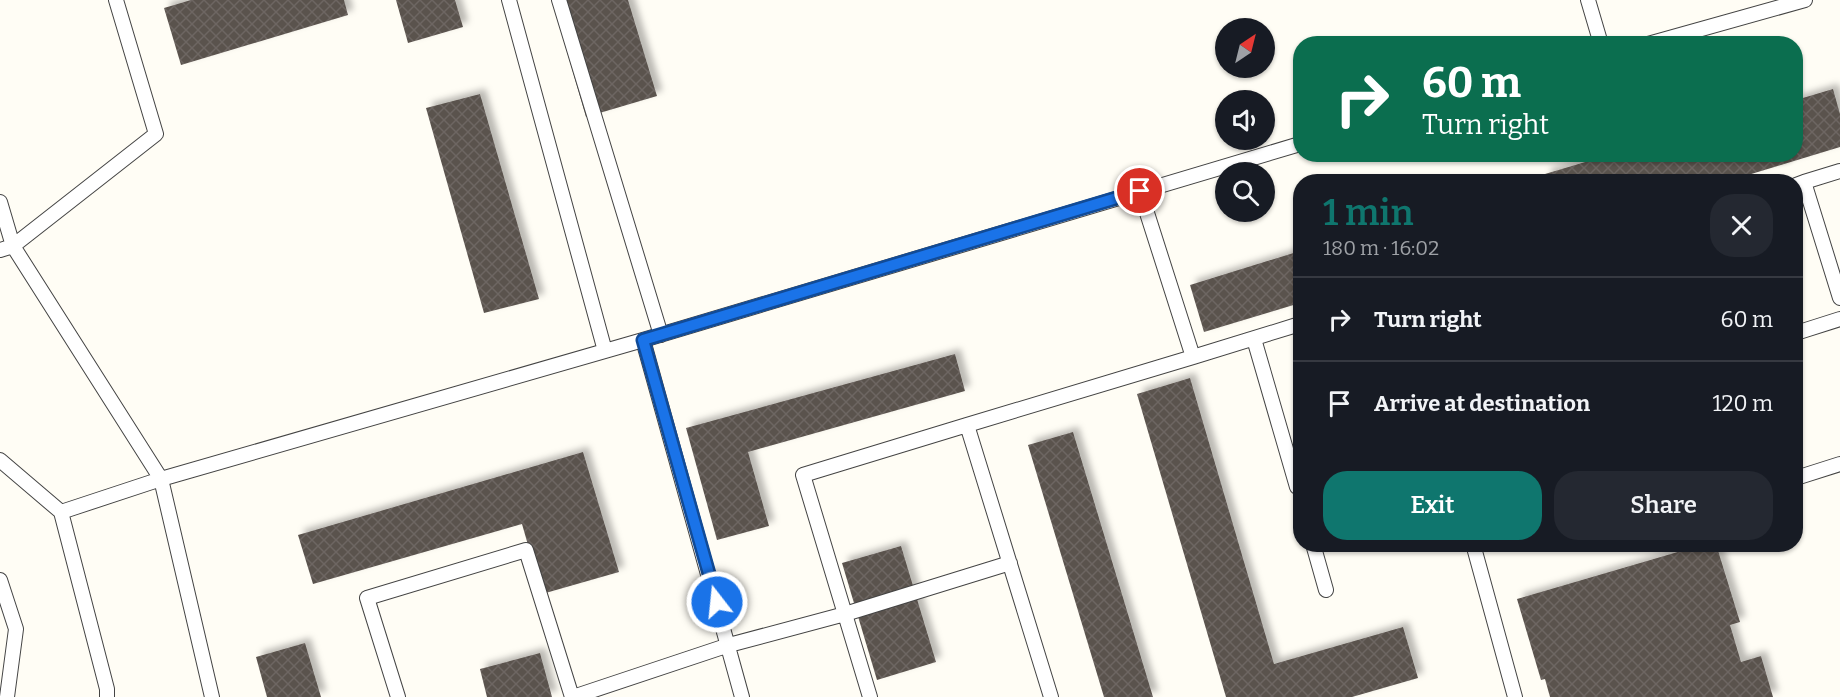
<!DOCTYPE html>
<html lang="en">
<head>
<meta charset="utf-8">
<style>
	:root { --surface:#171b24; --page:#242831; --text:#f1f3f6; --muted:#9ea1a6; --line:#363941; --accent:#0f766e }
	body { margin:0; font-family:Bitter,serif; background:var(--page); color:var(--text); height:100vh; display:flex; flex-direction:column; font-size:22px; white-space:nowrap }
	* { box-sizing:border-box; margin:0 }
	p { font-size:20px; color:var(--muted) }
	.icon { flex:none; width:33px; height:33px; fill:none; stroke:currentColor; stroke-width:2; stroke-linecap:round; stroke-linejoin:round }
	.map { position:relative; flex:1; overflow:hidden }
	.side { position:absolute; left:1293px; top:174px; width:510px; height:378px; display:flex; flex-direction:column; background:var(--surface); border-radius:24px; box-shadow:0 2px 4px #0004 }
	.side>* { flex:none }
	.top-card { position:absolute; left:1293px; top:36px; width:510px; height:126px; border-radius:24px; box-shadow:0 2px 4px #0004; background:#0b6e4f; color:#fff; overflow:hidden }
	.needle { width:39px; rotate:35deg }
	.fabs { position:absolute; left:1215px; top:18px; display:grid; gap:12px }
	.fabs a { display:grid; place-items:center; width:60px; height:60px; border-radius:50%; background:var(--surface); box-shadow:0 2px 4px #0004; font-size:30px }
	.pin { position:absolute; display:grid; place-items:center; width:51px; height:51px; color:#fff; margin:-26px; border:3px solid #fff; border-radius:50%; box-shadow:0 2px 6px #0007 }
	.me { position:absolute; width:66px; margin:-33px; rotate:344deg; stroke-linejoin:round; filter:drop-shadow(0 0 4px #0008) }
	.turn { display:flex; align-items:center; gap:21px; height:126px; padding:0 30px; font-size:27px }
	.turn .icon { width:78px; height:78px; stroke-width:2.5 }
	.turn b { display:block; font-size:42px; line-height:51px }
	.round { display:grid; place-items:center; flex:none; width:63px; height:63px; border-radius:24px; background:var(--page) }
	.overview { display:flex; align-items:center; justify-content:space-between; height:102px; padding:0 30px }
	h1 { font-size:36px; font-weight:600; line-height:45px; color:var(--accent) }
	.action { display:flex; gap:12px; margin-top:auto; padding:12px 30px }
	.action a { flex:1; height:69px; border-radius:24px; background:var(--accent); color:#fff; font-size:24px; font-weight:600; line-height:69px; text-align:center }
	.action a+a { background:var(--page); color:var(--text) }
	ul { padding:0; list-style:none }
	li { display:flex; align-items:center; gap:18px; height:84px; padding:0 30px; border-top:2px solid var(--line) }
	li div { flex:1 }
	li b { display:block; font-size:22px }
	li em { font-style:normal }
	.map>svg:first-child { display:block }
</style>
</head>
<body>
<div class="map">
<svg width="1840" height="697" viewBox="0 0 1840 697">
	<defs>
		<pattern id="building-cross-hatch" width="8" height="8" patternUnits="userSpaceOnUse" patternTransform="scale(1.5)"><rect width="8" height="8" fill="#5a524d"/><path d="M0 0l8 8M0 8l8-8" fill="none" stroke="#6d6662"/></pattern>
		<filter id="shadow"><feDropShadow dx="5.5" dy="-5.5" stdDeviation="3" flood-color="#0004"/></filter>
	</defs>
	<rect width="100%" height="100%" fill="#fffdf5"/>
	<path fill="url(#building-cross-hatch)" filter="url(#shadow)" d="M191,0H344L348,15L181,65L164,8Z
		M396,0H455L463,27L408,43Z
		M552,0H628L657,96L586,117Z
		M1833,89L1840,114V147L1725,182H1547L1545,174L1612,154H1796V100Z
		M480,94L539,299L484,313L426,108Z
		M1300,251V303L1204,332L1190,285Z
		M955,354L965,391L748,452L769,526L717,540L686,428Z
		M1190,378L1274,664L1403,627L1418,678L1352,697H1226L1137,394Z
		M1073,432L1153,697H1104L1028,445Z
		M583,452L619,572L542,594L522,524L313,584L298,535Z
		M1705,544H1716L1740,622L1730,625L1741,662L1761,656L1773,697H1550L1545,679L1541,680L1517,599Z
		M901,546L936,662L877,680L842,563Z
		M305,643L321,697H267L256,657Z
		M540,653L552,697H487L480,669Z"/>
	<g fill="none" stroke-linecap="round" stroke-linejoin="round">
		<g stroke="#444" stroke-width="16">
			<path id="lane" d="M509,0L605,351
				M559,0L661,335
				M1588,0L1601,44
				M1648,44L1805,0
				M1804,182L1840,171
				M1796,185L1804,182L1840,298
				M1140,191L1193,357L1300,324
				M0,202L13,246L161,479L212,697
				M0,250L13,246L156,134L116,0
				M1796,333L1840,319
				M1254,339L1297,487L1300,486
				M643,340L742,697
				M967,425L1193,357
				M0,460L61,512L161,479L643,340L1300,144
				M1796,478L1840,464
				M61,512L107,689V697
				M1313,544L1326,590
				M1473,544L1515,697
				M0,580L16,629L7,697
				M398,697L367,598L526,550L572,697
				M573,697L729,645L845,614L1010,563
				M870,697L803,475L967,425L1051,697"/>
		</g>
		<use href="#lane" stroke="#fff" stroke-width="14"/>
	</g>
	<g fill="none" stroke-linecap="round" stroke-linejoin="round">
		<g stroke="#114b97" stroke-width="15">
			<path id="route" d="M717,602L643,340L1140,191"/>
		</g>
		<use href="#route" stroke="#1a73e8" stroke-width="10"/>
	</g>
</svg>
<div class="fabs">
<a><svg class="needle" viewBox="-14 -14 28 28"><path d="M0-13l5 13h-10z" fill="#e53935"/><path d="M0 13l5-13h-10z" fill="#9ea1a6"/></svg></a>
<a><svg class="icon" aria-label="sound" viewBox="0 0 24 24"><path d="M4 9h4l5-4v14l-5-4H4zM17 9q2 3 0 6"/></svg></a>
<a><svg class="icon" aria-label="search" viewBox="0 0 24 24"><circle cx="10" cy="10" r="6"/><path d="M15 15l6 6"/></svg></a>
</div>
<div class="pin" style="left:1140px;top:191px;background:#d93025"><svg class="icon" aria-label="arrive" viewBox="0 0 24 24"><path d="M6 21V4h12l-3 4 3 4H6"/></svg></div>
<svg class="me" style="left:717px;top:602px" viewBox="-20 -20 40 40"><circle r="17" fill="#1a73e8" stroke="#fff" stroke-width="3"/><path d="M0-11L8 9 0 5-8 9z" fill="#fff"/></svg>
<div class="top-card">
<div class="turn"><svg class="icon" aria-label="right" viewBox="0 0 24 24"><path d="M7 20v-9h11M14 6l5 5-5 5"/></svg><div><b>60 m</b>Turn right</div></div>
</div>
<section class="side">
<div class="overview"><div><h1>1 min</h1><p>180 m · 16:02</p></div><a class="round"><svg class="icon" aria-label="close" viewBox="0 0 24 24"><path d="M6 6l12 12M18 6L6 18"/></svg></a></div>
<ul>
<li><svg class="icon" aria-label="right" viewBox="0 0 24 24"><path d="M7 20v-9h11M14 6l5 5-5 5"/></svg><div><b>Turn right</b></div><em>60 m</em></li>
<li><svg class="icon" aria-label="arrive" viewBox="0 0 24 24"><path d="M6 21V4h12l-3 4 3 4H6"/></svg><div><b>Arrive at destination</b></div><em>120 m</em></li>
</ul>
<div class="action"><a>Exit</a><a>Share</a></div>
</section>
</div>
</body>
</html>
